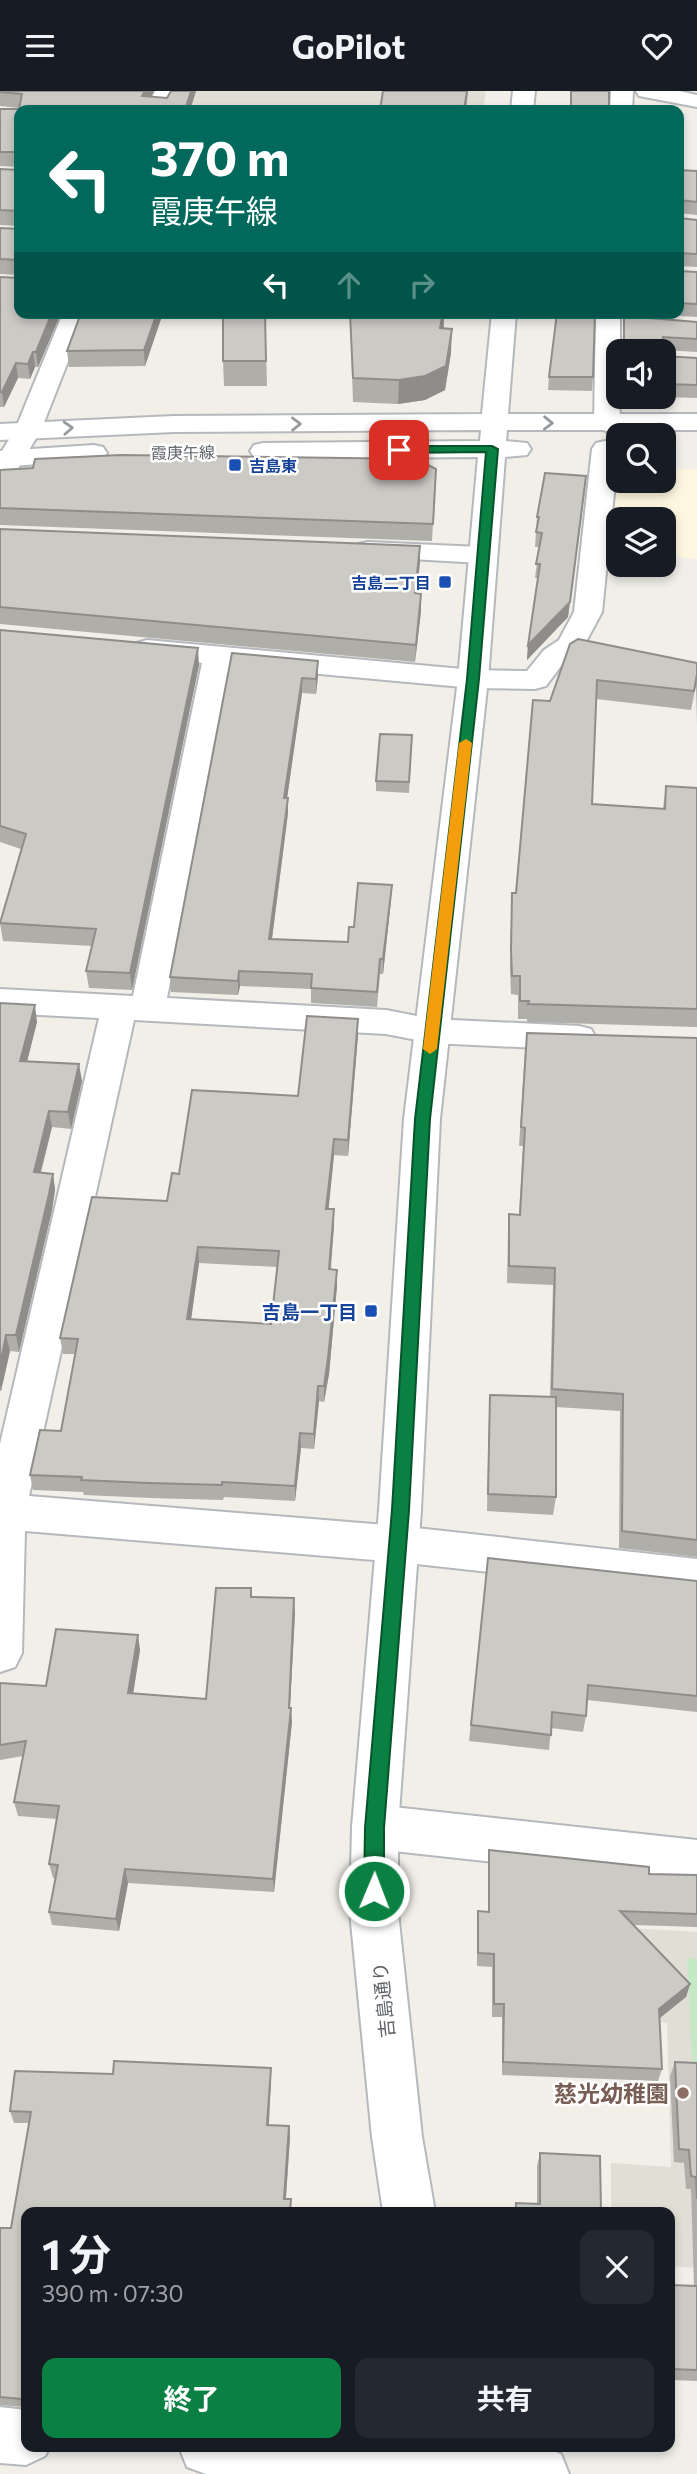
<!DOCTYPE html>
<html lang="ja">
<head>
<meta charset="utf-8">
<style>
	:root { --surface:#171b24; --page:#242831; --text:#f1f3f6; --muted:#9ea1a6; --accent:#0b8043 }
	body { margin:0; font-family:Commissioner,"Noto Sans JP",sans-serif; background:var(--page); color:var(--text); height:100vh; display:flex; flex-direction:column; font-size:26px; white-space:nowrap }
	* { box-sizing:border-box; margin:0 }
	p { font-size:23px; color:var(--muted) }
	.icon { flex:none; width:38px; height:38px; fill:none; stroke:currentColor; stroke-width:2; stroke-linecap:round; stroke-linejoin:round }
	.map { position:relative; flex:1; overflow:hidden }
	.panel { position:absolute; left:21px; top:2116px; width:654px; height:245px; display:flex; flex-direction:column; background:var(--surface); border-radius:14px; box-shadow:0 4px 10px #0003 }
	.panel>* { flex:none }
	.top-card { position:absolute; left:14px; top:14px; width:670px; height:214px; border-radius:14px; box-shadow:0 4px 10px #0003; background:#00695c; color:#fff; overflow:hidden }
	.fabs { position:absolute; left:606px; top:248px; display:grid; gap:14px }
	.fabs a { display:grid; place-items:center; width:70px; height:70px; border-radius:14px; background:var(--surface); box-shadow:0 4px 10px #0003; font-size:35px }
	.pin { position:absolute; display:grid; place-items:center; width:60px; height:60px; color:#fff; margin:-30px; border-radius:14px; box-shadow:0 4px 10px #0006 }
	.me { position:absolute; width:77px; margin:-38px; rotate:1deg; stroke-linejoin:round; filter:drop-shadow(0 0 5px #0008) }
	.turn { display:flex; align-items:center; gap:24px; height:147px; padding:0 21px; font-size:32px }
	.turn .icon { width:91px; height:91px; stroke-width:2.5 }
	.turn b { display:block; font-size:49px; line-height:60px }
	.lanes { display:flex; align-items:center; height:66px; padding:0 21px; background:#0003; justify-content:center; gap:35px; direction:ltr }
	.lanes .off { opacity:.35 }
	.round { display:grid; place-items:center; flex:none; width:74px; height:74px; border-radius:14px; background:var(--page) }
	.summary { display:flex; align-items:center; justify-content:space-between; height:119px; padding:0 21px }
	h1 { font-size:42px; font-weight:700; line-height:52px }
	.button { display:flex; gap:14px; margin-top:auto; padding:14px 21px }
	.button a { flex:1; height:80px; border-radius:14px; background:var(--accent); color:#fff; font-size:28px; font-weight:700; line-height:80px; text-align:center }
	.button a+a { background:var(--page); color:var(--text) }
	header { display:flex; justify-content:space-between; align-items:center; height:91px; padding:0 21px; background:var(--surface); font-size:32px; font-weight:700 }
	.map>svg:first-child { display:block }
</style>
</head>
<body>
<header><svg class="icon" aria-label="menu" viewBox="0 0 24 24"><path d="M4 6h16M4 12h16M4 18h16"/></svg>GoPilot<svg class="icon" aria-label="heart" viewBox="0 0 24 24"><path d="M12 20l-8-8c-3-5 5-10 8-4 3-6 11-1 8 4z"/></svg></header>
<div class="map">
<svg width="697" height="2383" viewBox="0 0 697 2383">
	<rect width="100%" height="100%" fill="#f1efe8"/>
	<path fill="#fef7e0" d="M618,378V390H663V378H697V468L663,464V429H618V458L602,457L612,379Z"/>
	<path fill="#e1ded6" d="M174,0H486L483,19H166Z
		M574,1834L697,1841V2177L670,2175V2121H611V2072L671,2076L667,1932L570,1924Z"/>
	<path fill="#c5e8c5" d="M687,1867L697,1868V1982H693Z"/>
	<g fill="none" stroke-linecap="round" stroke-linejoin="round">
		<g stroke="#b5b8bc" stroke-width="4">
			<path id="minor" d="M155,0H177L168,19H146Z
				M611,0H633L632,19H610Z
				M63,222H87L41,339L10,391L0,393V363L15,339Z
				M596,222H620V261H618L620,332L616,338L607,340L598,338L594,332Z
				M605,350L614,352L618,363L602,521L581,560L564,571L546,595L535,598L473,597L231,575L167,907L386,919L432,928L579,935L591,938L596,947L591,956L579,959L432,952L386,943L134,929L29,1405L398,1435L697,1468V1504L398,1471L25,1440L22,1562L15,1576L0,1581V1353L99,927L0,922V898L133,905L202,572L137,564L132,558L137,552L147,549L473,579L527,580L544,559L559,549L574,521L592,358L596,352Z
				M368,451L481,456L491,458L495,464L491,470L481,472L358,465L354,459L358,453Z
				M375,1714L697,1749V1793L375,1758L359,1751L352,1736L359,1721Z
				M0,2316L26,2319V2356H50L45,2365L26,2374L0,2372Z
				M179,2356H542L561,2363L569,2383H206L187,2376Z"/>
		</g>
		<g stroke="#b5b8bc" stroke-width="4">
			<path id="tertiary" d="M513,0H535L533,19H511Z
				M636,0H679L697,4V16L639,5Z
				M492,222H516L508,323H697V339H507L506,350L527,352L531,358L527,364L505,366L488,588L440,1028L421,1419L398,1736V1821L422,2046L435,2121H383L372,2046L350,1821L352,1736L379,1419L404,1028L458,588L478,366L263,368L254,366L250,360L254,354L263,352L480,350L481,339L174,341L0,349V333L174,325L482,323Z
				M94,354L103,356L107,362L103,368L0,376V360Z
				M427,2356H482L490,2383H434Z"/>
		</g>
		<use href="#minor" fill="#fff" fill-rule="evenodd"/>
		<use href="#tertiary" fill="#fff" fill-rule="evenodd"/>
	</g>
	<path fill="#afaea9" fill-rule="evenodd" d="M0,0L167,7L171,0H196L190,19L19,222H61L38,276H35L30,288L18,287L4,316H0V186L19,187V184L0,183V137L19,138V135L0,134V78L19,79V76L0,75V18H19L20,17L0,15Z
		M679,79L697,80V124L679,122Z
		M679,127L697,129V176L679,175Z
		M679,180L697,181V226L631,222H679Z
		M163,222L145,275L69,276L67,260Z
		M265,222L267,295H224L223,270Z
		M350,222H444V237L451,262L445,299L425,309L398,313L353,311Z
		M624,225L697,231V261L663,259V261H622Z
		M663,265L697,267V307L663,306Z
		M549,286H593L592,300L548,299Z
		M622,306H660V310L622,308Z
		M436,378L432,450L0,434V379Z
		M585,400L568,526L527,569L528,554L538,487H535L539,456H535L537,426Z
		M0,438L420,455L416,502L421,503V520L415,571L0,533Z
		M0,539L199,574L132,899L89,897L86,880L92,855L3,850L0,832L21,758L0,751Z
		M570,553L697,572V633L696,594L691,619L596,608L592,713L663,717L666,695L697,697V936L527,931V928H518V904L511,903L510,877L512,802H516L550,610Z
		M232,562L318,570V585L316,603L302,602L287,707L288,722L272,848L348,851L354,836L391,809L383,883H380L377,916L311,912V898L240,895L238,904L171,901L170,886Z
		M412,644L409,702L376,700V690Z
		M0,912L37,931L27,970L82,990L71,1038L52,1036L41,1082L53,1083L55,1099L52,1119L19,1261L10,1260L1,1300H0Z
		M358,928V944L348,1065L334,1064L328,1118L334,1134L331,1178L337,1179V1195L329,1283L324,1311L319,1310L314,1358L301,1357L295,1410L224,1406L223,1409L151,1407L84,1404L83,1401L33,1399L30,1384L61,1340L76,1263H63L60,1247L167,1110L179,1083L298,1005ZM199,1172L277,1176L271,1233L191,1228Z
		M697,947V1466L619,1457L620,1320L556,1316V1406L553,1424L487,1420L489,1322L490,1304L550,1306L553,1194L507,1192L508,1141L509,1123H519L523,1055H519L525,960Z
		M488,1467L697,1490V1621L587,1609L586,1625L583,1641L551,1637L549,1659L469,1650Z
		M251,1497L252,1506L295,1522L290,1617L292,1631L274,1801L128,1792L119,1840L52,1834L49,1821L56,1787H53L49,1773L57,1728L18,1725L14,1711L23,1665L0,1669V1592L46,1595L140,1559L133,1602L206,1608Z
		M489,1759L649,1783L697,1784V1836L634,1834L690,1893L686,1906L659,1927L662,1978L658,1990L502,1984V1926H492V1876L477,1875V1834L478,1820L488,1821V1773Z
		M675,1971L697,1972V2290L670,2289V2194L694,2195L691,2098H686L684,2072L674,2071L670,1985Z
		M271,1988L269,2034L289,2035L290,2046L286,2108L26,2121V2318L25,2316L0,2314V2137H11L29,2032H14L10,2020Z
		M540,2062L601,2121H514L516,2112L537,2113V2075Z
		M578,2356H615L613,2360L580,2357Z"/>
	<path fill="#8f8d8a" d="M145,0H154L144,19L142,5Z
		M191,0H196L190,19H185Z
		M467,0H468L466,19H464Z
		M52,222H61L38,276L36,261Z
		M157,222H163L145,275L144,259Z
		M443,222H444L443,242L440,237Z
		M452,238L451,262L445,299L425,309L398,313L399,289Z
		M33,261L35,276L30,288L28,273Z
		M16,272L18,287L4,316L2,301Z
		M586,385L568,526L527,569L528,554Z
		M420,455V472L415,519V502Z
		M421,503V520L415,571L416,554Z
		M198,557L199,574L132,899L130,882Z
		M318,570V585L316,603V588Z
		M302,587V602L285,722L284,707Z
		M288,707V722L270,863L269,848Z
		M392,794L391,809L383,883V868Z
		M239,880L240,895L238,904V890Z
		M35,914L37,931L23,987L20,970Z
		M358,928V944L348,1065V1049Z
		M79,973L82,990L71,1038L68,1021Z
		M49,1020L52,1036L36,1098L34,1081Z
		M334,1048V1064L327,1134L326,1118Z
		M53,1083L55,1099L52,1119L19,1261L16,1244Z
		M334,1118V1134L329,1194V1178Z
		M198,1156L199,1172L189,1243L187,1228Z
		M337,1179V1195L329,1283L324,1311V1295Z
		M6,1244L10,1260L1,1300L0,1294V1274Z
		M318,1295L319,1310L314,1358V1343Z
		M300,1342L301,1357L295,1410V1395Z
		M294,1507L295,1522L289,1631V1617Z
		M138,1544L140,1559L131,1616L128,1602Z
		M291,1617L292,1631L274,1801L273,1788Z
		M125,1778L128,1792L119,1840L116,1828Z
		M690,1893L686,1906L655,1931L659,1918Z
		M271,1977V1988L268,2045L267,2034Z
		M289,2035L290,2046L285,2118L284,2108Z"/>
	<path fill="#cccac5" stroke="#8f8d8a" stroke-width="2" fill-rule="evenodd" d="M0,0H145L142,5L167,7L171,0H191L185,19H19V222H52L36,261H33L28,273L16,272L2,301H0V186L19,187V169L0,168V137L19,138V120L0,119V78L19,79V61H0V18H19L22,3L0,1Z
		M383,0H467L464,19H380Z
		M571,0H609V19H571Z
		M679,79L697,80V111L679,109Z
		M679,127L697,129V163L679,162Z
		M679,180L697,181V213L679,212Z
		M81,222H157L144,259L67,260Z
		M223,222H265L266,270H223Z
		M350,222H443L440,237L452,238L446,275L425,285L399,289L353,287Z
		M557,222H595L593,286H549Z
		M624,225L697,231V248L663,246V261H624Z
		M663,265L697,267V294L663,293Z
		M121,364L417,368L436,378L433,433L0,417V379L33,377L35,368Z
		M545,382L586,385L570,511L528,554L540,473H536L542,442L536,441L539,426H537Z
		M0,438L420,455L415,502L421,503L416,554L0,516Z
		M0,539L198,557L130,882L86,880L96,838L0,832L26,743L0,735Z
		M578,548L697,572V583L694,600L597,589L592,713L665,718L666,695L697,697V918L528,913L529,910H520V885H512L511,859L512,802H516L533,609L550,610L570,553Z
		M232,562L318,570L316,588L302,587L284,707H288L269,848L348,851L349,836H354L358,792L392,794L383,868H380L377,901L311,897L312,883L239,880L238,890L170,886Z
		M380,643L412,644L409,691L376,690Z
		M0,912L35,914L20,970L79,973L68,1021L49,1020L34,1081L53,1083L49,1103L16,1244H6L0,1274Z
		M307,925L358,928L348,1049L334,1048L326,1118H334L329,1178L337,1179L328,1267L324,1295H318L314,1343L300,1342L295,1395L222,1391V1394L149,1392L81,1389L82,1386L30,1384L40,1339L61,1340L78,1248L60,1247L92,1106L167,1110L172,1082L179,1083L192,999L298,1005ZM198,1156L279,1160L271,1233L187,1228Z
		M527,942L697,947V1449L622,1440L623,1303L552,1298L555,1177L509,1175V1123L520,1124L525,1037L521,1036Z
		M490,1304L556,1306V1406L488,1403Z
		M488,1467L697,1490V1605L588,1594L586,1625L552,1621L551,1644L471,1634Z
		M216,1497H251V1506L294,1507L289,1617H291L273,1788L125,1778L116,1828L49,1821L58,1774L49,1773L59,1715L14,1711L26,1650L0,1654V1592L46,1595L56,1538L138,1544L128,1602L206,1608Z
		M489,1759L649,1776V1783L697,1784V1823L620,1820L690,1893L659,1918L662,1978L503,1971L504,1913H494V1863L478,1862V1820L489,1821Z
		M114,1970L271,1977L267,2034L289,2035L284,2108H291L290,2121H26V2314H24L22,2308L0,2306V2137H11L31,2021L10,2020L15,1980L113,1983Z
		M675,1971L697,1972V2108L696,2086L691,2085L689,2059L679,2058Z
		M540,2062L600,2065L601,2121H516V2112L540,2113Z
		M670,2194L697,2195V2279L670,2278Z"/>
	<defs><path id="oneway-chevron" d="M-2-3.5L2.5 0L-2 3.5" fill="none" stroke-width="1.6" stroke-linecap="round" stroke-linejoin="round" transform="scale(1.75)"/></defs>
	<g stroke="#979a9d">
		<use href="#oneway-chevron" transform="translate(548 332) rotate(1)"/>
		<use href="#oneway-chevron" transform="translate(296 333) rotate(-1)"/>
		<use href="#oneway-chevron" transform="translate(68 337) rotate(-3)"/>
	</g>
	<path fill="#0b8043" stroke="#07532c" stroke-width="2" d="M492,355L498,358L479,588L430,1028L409,1419L384,1737V1800L381,1806L374,1809L367,1806L364,1800L365,1737L392,1419L415,1028L467,588L486,361L399,362L393,359L399,355Z"/>
	<path fill="#f59e0b" d="M466,648L472,652L437,958L430,963L423,958L459,652Z"/>
	<g fill="#1a4fb4" stroke="#fff" stroke-width="2.5">
		<rect x="228" y="367" width="14" height="14" rx="3.5"/>
		<rect x="438" y="484" width="14" height="14" rx="3.5"/>
		<rect x="364" y="1213" width="14" height="14" rx="3.5"/>
	</g>
	<circle fill="#8d6e63" stroke="#fff" stroke-width="2.5" cx="683" cy="2002" r="7"/>
	<g text-anchor="middle" dominant-baseline="central" stroke-width="5" stroke-linejoin="round" paint-order="stroke">
		<g font-size="16" fill="#5f6368" stroke="#fff">
			<text transform="translate(183 361) rotate(-1)">霞庚午線</text>
		</g>
		<g font-size="16" font-weight="bold" fill="#164399" stroke="#fff" text-anchor="start">
			<text x="249" y="374">吉島東</text>
			<text x="431" y="491" text-anchor="end">吉島二丁目</text>
		</g>
		<g font-size="19" font-weight="bold" fill="#164399" stroke="#fff" text-anchor="end">
			<text x="357" y="1220">吉島一丁目</text>
		</g>
		<g font-size="19" fill="#5f6368" stroke="#fff">
			<text transform="translate(383 1909) rotate(-96)">吉島通り</text>
		</g>
		<g font-size="23" font-weight="bold" fill="#785e54" stroke="#fff" text-anchor="end">
			<text x="669" y="2002">慈光幼稚園</text>
		</g>
	</g>
</svg>
<div class="fabs">
<a><svg class="icon" aria-label="sound" viewBox="0 0 24 24"><path d="M4 9h4l5-4v14l-5-4H4zM17 9q2 3 0 6"/></svg></a>
<a><svg class="icon" aria-label="search" viewBox="0 0 24 24"><circle cx="10" cy="10" r="6"/><path d="M15 15l6 6"/></svg></a>
<a><svg class="icon" aria-label="layers" viewBox="0 0 24 24"><path d="M12 4l9 5-9 5-9-5zM3 14l9 5 9-5"/></svg></a>
</div>
<div class="pin" style="left:399px;top:359px;background:#d93025"><svg class="icon" aria-label="arrive" viewBox="0 0 24 24"><path d="M6 21V4h12l-3 4 3 4H6"/></svg></div>
<svg class="me" style="left:374px;top:1800px" viewBox="-20 -20 40 40"><circle r="17" fill="#0b8043" stroke="#fff" stroke-width="3"/><path d="M0-11L8 9 0 5-8 9z" fill="#fff"/></svg>
<div class="top-card">
<div class="turn"><svg class="icon" aria-label="left" viewBox="0 0 24 24"><path d="M17 20v-9H6M10 6l-5 5 5 5"/></svg><div><b>370 m</b>霞庚午線</div></div>
<div class="lanes"><svg class="icon" aria-label="left" viewBox="0 0 24 24"><path d="M17 20v-9H6M10 6l-5 5 5 5"/></svg><svg class="icon off" aria-label="ahead" viewBox="0 0 24 24"><path d="M12 20V5M6 11l6-6 6 6"/></svg><svg class="icon off" aria-label="right" viewBox="0 0 24 24"><path d="M7 20v-9h11M14 6l5 5-5 5"/></svg></div>
</div>
<section class="panel">
<div class="summary"><div><h1>1 分</h1><p>390 m · 07:30</p></div><a class="round"><svg class="icon" aria-label="close" viewBox="0 0 24 24"><path d="M6 6l12 12M18 6L6 18"/></svg></a></div>
<div class="button"><a>終了</a><a>共有</a></div>
</section>
</div>
</body>
</html>
